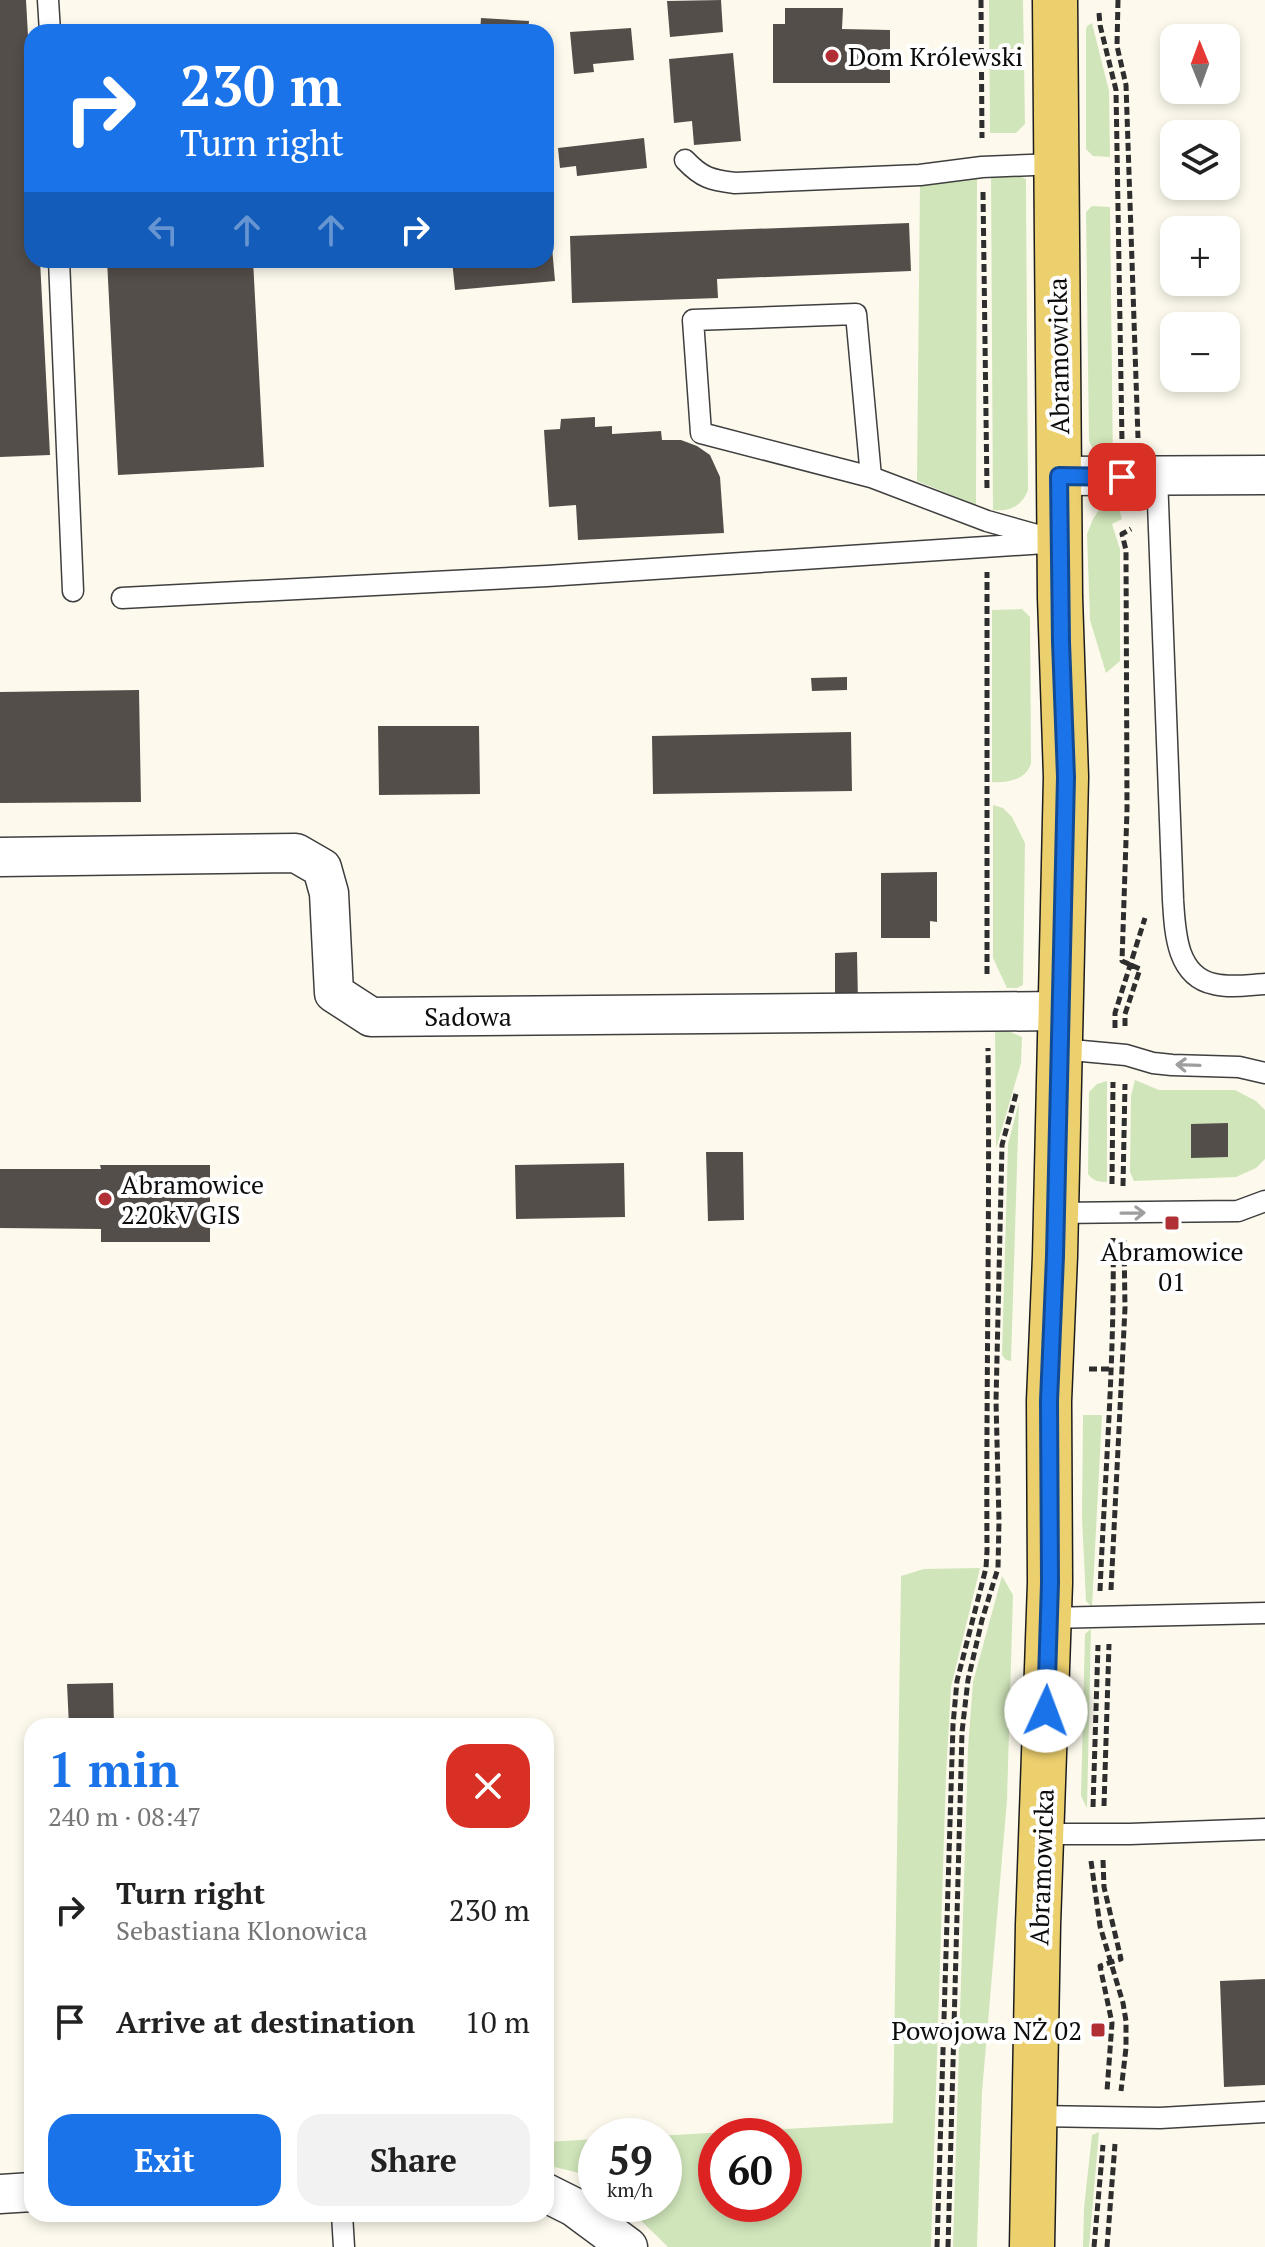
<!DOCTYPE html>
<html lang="en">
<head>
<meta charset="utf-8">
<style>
	:root { --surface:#fff; --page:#f2f2f2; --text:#222; --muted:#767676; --accent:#1a73e8 }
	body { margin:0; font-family:"PT Serif",serif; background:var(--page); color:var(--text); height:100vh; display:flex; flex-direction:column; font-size:30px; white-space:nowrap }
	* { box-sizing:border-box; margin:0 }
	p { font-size:26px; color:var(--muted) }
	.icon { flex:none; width:44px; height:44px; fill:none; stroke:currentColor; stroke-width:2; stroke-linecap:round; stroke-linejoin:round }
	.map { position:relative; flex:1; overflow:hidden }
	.side { position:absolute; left:24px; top:1718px; width:530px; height:504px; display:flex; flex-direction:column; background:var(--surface); border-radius:24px; box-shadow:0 4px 12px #0003 }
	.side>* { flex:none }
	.top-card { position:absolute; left:24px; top:24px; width:530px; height:244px; border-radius:24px; box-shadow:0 4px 12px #0003; background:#1a73e8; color:#fff; overflow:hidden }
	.needle { width:52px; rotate:359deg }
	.controls { position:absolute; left:1160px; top:24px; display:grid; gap:16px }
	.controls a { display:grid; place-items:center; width:80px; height:80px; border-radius:16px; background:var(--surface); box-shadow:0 4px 12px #0003; font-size:40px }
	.speed { position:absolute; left:578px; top:2118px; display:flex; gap:16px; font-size:40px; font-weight:700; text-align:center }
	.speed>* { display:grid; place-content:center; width:104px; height:104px; border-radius:50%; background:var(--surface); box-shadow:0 4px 12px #0003; line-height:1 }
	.speed small { font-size:20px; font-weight:400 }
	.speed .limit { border:12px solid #d22; background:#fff; color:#111 }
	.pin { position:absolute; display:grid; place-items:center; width:68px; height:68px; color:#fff; margin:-34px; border-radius:16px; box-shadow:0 4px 12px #0006 }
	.me { position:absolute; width:88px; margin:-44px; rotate:2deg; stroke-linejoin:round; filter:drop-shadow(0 0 6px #0008) }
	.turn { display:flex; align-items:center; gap:28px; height:168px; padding:0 24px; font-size:36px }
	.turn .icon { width:104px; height:104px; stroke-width:2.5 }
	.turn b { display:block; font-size:56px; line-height:68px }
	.lanes { display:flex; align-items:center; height:76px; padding:0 24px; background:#0003; justify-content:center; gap:40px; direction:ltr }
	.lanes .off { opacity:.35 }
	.round { display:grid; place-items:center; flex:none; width:84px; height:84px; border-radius:24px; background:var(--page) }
	.headline { display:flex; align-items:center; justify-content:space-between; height:136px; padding:0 24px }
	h1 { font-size:48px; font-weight:600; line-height:60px; color:var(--accent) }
	.action { display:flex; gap:16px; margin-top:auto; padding:16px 24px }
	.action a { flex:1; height:92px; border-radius:24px; background:var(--accent); color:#fff; font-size:32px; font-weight:600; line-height:92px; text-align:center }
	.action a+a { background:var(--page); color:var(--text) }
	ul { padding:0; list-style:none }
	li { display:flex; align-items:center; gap:24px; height:112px; padding:0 24px }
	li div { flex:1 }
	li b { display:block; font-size:30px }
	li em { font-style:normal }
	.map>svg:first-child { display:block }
</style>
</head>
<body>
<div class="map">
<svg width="1265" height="2247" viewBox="0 0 1265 2247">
	<rect width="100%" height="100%" fill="#fdfaed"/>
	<path fill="#d0e5ba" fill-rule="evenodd" d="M989,0H1023L1025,124L1016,133H990Z
		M1092,23L1109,91L1110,157L1093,156L1086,149V30L1087,26Z
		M1017,175L1026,179V191L1028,490C1022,506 1010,512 993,510L991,177Z
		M977,177L976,505L917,481L920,183Z
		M1092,206L1110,207L1113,465C1102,460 1094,453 1089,441L1086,212Z
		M1116,497L1122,519L1112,524L1120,549V661L1106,673L1090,620L1087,534L1093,519L1103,504Z
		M1022,609L1030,617L1031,764C1025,780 1008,783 992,782V610Z
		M993,805L1003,808L1012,817L1025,843L1023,985L1017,988H1007L993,958Z
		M995,1025L1022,1037L1021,1063L996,1149Z
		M1135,1080L1159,1090H1235L1256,1101L1265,1110V1159L1256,1168L1236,1177L1134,1181L1130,1172L1131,1096Z
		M1107,1081V1182C1099,1182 1093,1181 1088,1174L1089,1092L1097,1084Z
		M1019,1102L1011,1361L1006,1360L1002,1355L1008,1144Z
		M1083,1415H1102L1092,1607L1086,1601L1082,1518Z
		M980,1568L951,1687L946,1775L931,2247H668L624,2204H664V2136H656L893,2123L901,1576L924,1569ZM784,2136V2204H716V2136Z
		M1002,1576L1013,1595L1007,1800L982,2092L977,2247H953L968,1748L973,1682Z
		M1091,1629L1087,1808L1081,1796L1085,1634Z
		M1099,2132L1089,2247H1083L1084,2208L1092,2135Z
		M596,2139V2185L579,2173L546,2165V2142Z"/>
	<path fill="#544e4a" d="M0,0H26L32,107V260H40L50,455L0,457Z
		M721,0L723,32L670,37L667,1Z
		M785,8H843L842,29L890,30V83H773V24H785Z
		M481,18L529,21L528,32H480Z
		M631,28L634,60L593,64L594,72L574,74L570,32Z
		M733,53L741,141L694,145L692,121L674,123L669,59Z
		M644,138L647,168L577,176L576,166L560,168L558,148Z
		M546,213H549L555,281L455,290L452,260H546Z
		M909,223L911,271L717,279L718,298L572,303L570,236Z
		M107,260H253L264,467L118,475Z
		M595,417V427L612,426V434L661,431L662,440H681L697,446L710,455L720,477L724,533L578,540L576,505L549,507L544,430L560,429L561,419Z
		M847,677V690L812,691L811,678Z
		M139,690L141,802L0,803V692Z
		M378,726H479L480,794L379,795Z
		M851,732L852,791L653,794L652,736Z
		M937,872V922L930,921V938H881V873Z
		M857,952L858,1003H835V953Z
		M1228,1123V1157L1191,1158V1124Z
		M706,1152H743L744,1220L708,1221Z
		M624,1163L625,1217L516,1219L515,1165Z
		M100,1165H210V1242H101V1229L0,1228V1169H101Z
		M113,1683L114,1726H69L67,1684Z
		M1265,1979V2085L1224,2087L1220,1981Z"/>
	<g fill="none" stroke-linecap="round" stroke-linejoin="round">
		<g stroke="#3f3f3f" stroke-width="23">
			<path id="lane" d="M48,0L50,32
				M685,160C702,178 711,180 735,183L920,175L982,167L1056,164
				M59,260L73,591
				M856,314L871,477L701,433L693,320Z
				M1157,476L1173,900C1175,931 1176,976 1214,984C1230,988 1248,985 1265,984
				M871,477L987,521L1044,537
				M122,598L547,576L1060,542
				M1060,1049L1126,1055L1153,1063L1172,1065L1239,1067L1265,1073
				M1056,1213L1238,1211L1265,1201
				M1049,1618L1265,1613
				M1042,1834H1130L1265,1829
				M1036,2116L1160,2118L1265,2112
				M342,2214L344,2247"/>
		</g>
		<g stroke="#3f3f3f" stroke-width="41">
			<path id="street" d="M1059,476L1265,475
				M0,857L296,853L322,868L329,893L334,993L371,1017L1060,1011
				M546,2193L574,2207L628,2247
				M0,2194L32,2192"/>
		</g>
		<g stroke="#1d1d1d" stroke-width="47">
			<path id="primary" d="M1032,2247L1038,1925L1050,1583L1049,1401L1055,1256L1066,777L1060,597L1055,0"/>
		</g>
		<path stroke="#2e2e2e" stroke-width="5" stroke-dasharray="8 4" stroke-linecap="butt" d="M981,0L982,138
			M1118,0L1117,46L1126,85L1138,438
			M1099,13L1100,25L1116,90L1122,441
			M983,192L987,490
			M987,974V572
			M1125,1026V1014L1140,969L1122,961L1127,810L1126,550L1122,534L1131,529
			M1115,1028V1013L1145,918
			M1112,1184L1113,1082
			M1123,1186L1125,1084
			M1089,1369H1112
			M1111,1590L1125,1308L1124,1240
			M1100,1591C1105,1473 1115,1356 1113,1238
			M1104,1806L1109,1644
			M1093,1807L1098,1645
			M1103,1860L1104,1887L1121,1959L1100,1966L1112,2023L1107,2091
			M1091,1861L1100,1926L1123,2003L1126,2021V2048L1121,2091
			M937,2247L953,1725L957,1681L986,1568L987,1551C986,1383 990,1216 988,1048
			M948,2247L962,1732L968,1680L982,1620L998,1568L999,1521L996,1401L1002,1145L1016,1094
			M1094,2247L1103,2145
			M1107,2247L1115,2144"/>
		<use href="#lane" stroke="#fff" stroke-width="20"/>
		<use href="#street" stroke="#fff" stroke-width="38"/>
		<use href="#primary" stroke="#edd06e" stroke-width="44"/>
	</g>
	<defs><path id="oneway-shaft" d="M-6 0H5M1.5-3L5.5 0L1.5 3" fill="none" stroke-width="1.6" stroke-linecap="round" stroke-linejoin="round" transform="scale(2)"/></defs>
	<g stroke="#9e9e9e">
		<use href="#oneway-shaft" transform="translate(1188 1065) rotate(-178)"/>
		<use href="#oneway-shaft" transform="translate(1133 1213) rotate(-1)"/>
	</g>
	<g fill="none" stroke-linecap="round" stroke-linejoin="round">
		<g stroke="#114b97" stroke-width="20">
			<path id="route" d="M1046,1711L1050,1583L1049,1401L1055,1256L1066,777L1061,642L1059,476L1122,477"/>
		</g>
		<use href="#route" stroke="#1a73e8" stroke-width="14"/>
	</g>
	<g fill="#b03035" stroke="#fff" stroke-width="3">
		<circle cx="832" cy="56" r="8"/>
		<circle cx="105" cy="1199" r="8"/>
		<rect x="1164" y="1215" width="16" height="16" rx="4"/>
		<rect x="1090" y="2022" width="16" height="16" rx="4"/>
	</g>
	<g text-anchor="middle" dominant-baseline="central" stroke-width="8" stroke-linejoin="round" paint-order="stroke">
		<g font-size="26" fill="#0c0c0c" stroke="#fff" text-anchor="start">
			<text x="848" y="56">Dom Królewski</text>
			<text x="121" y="1184">Abramowice<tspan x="121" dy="30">220kV GIS</tspan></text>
			<text x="1172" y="1251" text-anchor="middle">Abramowice<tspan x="1172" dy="30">01</tspan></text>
			<text x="1082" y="2030" text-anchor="end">Powojowa NŻ 02</text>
		</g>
		<g font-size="26" fill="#0c0c0c" stroke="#fff">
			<text transform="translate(1058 356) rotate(-91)">Abramowicka</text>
			<text x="468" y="1016">Sadowa</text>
			<text transform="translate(1041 1867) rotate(-88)">Abramowicka</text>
		</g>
	</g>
</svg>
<div class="controls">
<a><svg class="needle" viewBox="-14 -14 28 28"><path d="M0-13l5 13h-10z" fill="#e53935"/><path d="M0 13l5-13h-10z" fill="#767676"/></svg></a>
<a><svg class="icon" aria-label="layers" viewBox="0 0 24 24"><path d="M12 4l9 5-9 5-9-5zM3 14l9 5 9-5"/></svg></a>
<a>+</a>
<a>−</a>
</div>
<div class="speed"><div>59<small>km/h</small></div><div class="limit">60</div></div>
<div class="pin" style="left:1122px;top:477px;background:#d93025"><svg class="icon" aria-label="arrive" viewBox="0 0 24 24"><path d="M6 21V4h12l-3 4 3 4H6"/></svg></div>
<svg class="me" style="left:1046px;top:1711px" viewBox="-20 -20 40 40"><circle r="19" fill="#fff"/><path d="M0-13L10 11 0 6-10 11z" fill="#1a73e8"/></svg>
<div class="top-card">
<div class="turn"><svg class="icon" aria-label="right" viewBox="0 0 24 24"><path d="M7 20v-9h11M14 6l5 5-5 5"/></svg><div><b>230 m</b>Turn right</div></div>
<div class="lanes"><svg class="icon off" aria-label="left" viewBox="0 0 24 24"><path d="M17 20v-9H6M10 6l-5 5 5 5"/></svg><svg class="icon off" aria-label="ahead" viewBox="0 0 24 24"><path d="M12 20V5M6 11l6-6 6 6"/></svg><svg class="icon off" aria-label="ahead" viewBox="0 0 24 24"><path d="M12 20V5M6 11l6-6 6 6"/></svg><svg class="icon" aria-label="right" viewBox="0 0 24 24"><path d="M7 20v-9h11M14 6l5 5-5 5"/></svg></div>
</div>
<section class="side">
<div class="headline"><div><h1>1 min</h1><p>240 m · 08:47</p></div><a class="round" style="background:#d93025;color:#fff"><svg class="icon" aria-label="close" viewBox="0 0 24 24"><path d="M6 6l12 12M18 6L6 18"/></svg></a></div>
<ul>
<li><svg class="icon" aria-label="right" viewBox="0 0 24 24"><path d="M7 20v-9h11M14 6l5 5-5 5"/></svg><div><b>Turn right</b><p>Sebastiana Klonowica</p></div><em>230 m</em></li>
<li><svg class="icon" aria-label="arrive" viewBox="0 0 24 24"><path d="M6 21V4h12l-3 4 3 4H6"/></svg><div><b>Arrive at destination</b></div><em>10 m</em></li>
</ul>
<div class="action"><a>Exit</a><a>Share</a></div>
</section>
</div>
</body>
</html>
